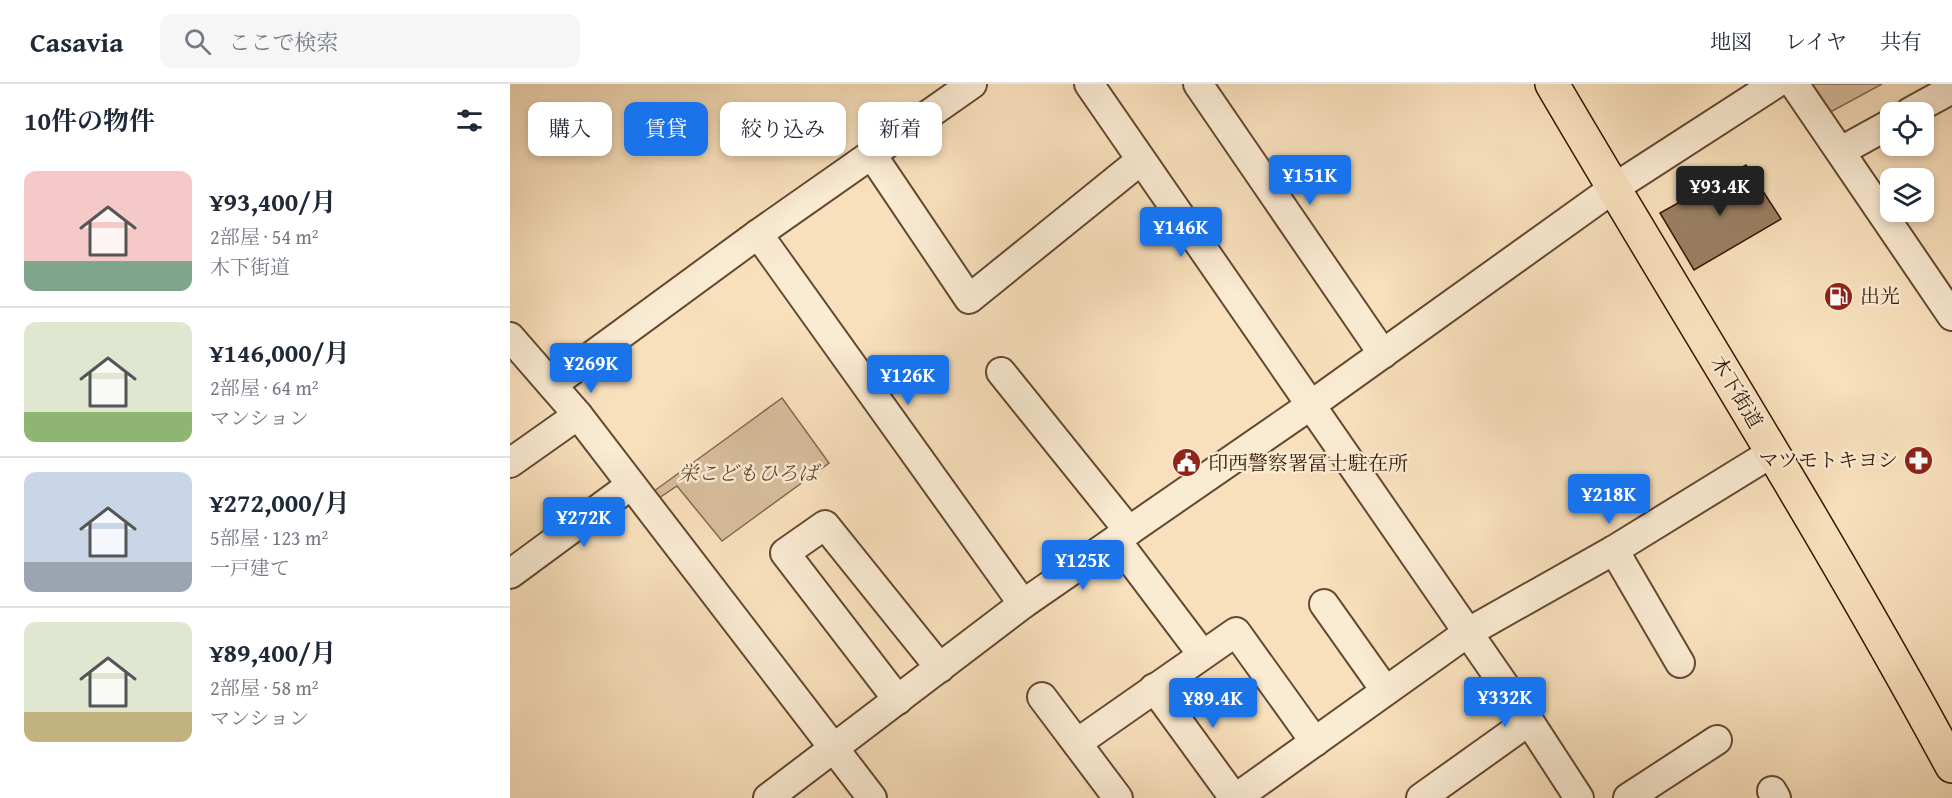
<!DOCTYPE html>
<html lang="ja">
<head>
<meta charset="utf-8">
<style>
  :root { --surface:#fff; --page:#f6f6f7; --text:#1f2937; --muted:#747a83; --line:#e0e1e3; --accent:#1a73e8 }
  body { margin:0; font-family:"Gentium Book Plus","Noto Serif JP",serif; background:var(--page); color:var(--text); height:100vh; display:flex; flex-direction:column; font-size:22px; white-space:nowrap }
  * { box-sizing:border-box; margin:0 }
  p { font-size:20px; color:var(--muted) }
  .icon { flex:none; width:33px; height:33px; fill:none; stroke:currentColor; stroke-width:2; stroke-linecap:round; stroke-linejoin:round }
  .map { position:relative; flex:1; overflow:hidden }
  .sheet { display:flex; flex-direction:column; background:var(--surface); width:510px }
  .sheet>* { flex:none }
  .hud { position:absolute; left:18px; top:18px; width:570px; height:54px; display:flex; gap:12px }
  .buttons { position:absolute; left:1370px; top:18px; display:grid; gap:12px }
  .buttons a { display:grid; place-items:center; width:54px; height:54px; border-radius:12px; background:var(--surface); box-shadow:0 3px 9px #0003; font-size:30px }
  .price { position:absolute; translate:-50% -51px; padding:0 14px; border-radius:6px; background:var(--accent); color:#fff; font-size:20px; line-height:39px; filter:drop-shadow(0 2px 3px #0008) }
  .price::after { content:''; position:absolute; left:50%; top:36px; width:18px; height:14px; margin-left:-9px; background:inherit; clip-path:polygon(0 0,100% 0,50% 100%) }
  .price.selected { background:#222; color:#fff }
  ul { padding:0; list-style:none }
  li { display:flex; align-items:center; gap:18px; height:150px; padding:0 24px }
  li+li { border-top:2px solid var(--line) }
  li span { display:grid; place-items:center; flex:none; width:168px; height:120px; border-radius:12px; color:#555 }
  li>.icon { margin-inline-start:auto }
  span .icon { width:72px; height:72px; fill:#fffc; stroke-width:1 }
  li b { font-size:26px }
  h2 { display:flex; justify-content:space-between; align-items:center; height:72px; padding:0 24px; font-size:26px }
  .chip { padding:0 21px; border-radius:12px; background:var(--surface); box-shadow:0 3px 9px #0003; font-size:21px; line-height:54px }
  .chip.selected { background:var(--accent); color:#fff }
  header { display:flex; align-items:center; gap:36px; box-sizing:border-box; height:84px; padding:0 30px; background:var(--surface); border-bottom:2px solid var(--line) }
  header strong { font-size:28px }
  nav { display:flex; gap:33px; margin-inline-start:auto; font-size:21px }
  .search { width:420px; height:54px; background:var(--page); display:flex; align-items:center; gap:15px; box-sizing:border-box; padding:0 21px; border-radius:12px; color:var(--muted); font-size:22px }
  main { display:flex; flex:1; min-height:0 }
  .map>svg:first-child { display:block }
</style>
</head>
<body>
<header>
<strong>Casavia</strong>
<div class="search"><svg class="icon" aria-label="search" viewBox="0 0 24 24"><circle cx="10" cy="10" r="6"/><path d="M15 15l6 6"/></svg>ここで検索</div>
<nav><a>地図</a><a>レイヤ</a><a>共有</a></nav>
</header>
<main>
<section class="sheet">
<h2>10件の物件<svg class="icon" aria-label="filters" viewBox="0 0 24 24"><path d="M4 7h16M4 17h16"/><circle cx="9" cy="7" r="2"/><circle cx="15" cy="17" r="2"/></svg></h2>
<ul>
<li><span style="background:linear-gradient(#f6c9c9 75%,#7fa58c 0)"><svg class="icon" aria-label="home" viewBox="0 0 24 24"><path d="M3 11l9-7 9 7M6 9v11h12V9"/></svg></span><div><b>¥93,400/月</b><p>2部屋 · 54 m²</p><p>木下街道</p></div></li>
<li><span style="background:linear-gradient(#dfe7d0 75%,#8fb573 0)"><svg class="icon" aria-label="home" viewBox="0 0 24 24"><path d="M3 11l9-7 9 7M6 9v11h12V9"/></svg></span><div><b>¥146,000/月</b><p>2部屋 · 64 m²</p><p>マンション</p></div></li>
<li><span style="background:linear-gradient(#c9d6e8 75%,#9aa5b1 0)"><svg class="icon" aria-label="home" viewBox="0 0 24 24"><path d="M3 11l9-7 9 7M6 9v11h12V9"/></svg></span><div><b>¥272,000/月</b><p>5部屋 · 123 m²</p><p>一戸建て</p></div></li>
<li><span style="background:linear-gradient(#dfe7d0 75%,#c2b280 0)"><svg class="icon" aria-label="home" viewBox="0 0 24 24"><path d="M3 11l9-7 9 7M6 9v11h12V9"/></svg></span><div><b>¥89,400/月</b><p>2部屋 · 58 m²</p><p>マンション</p></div></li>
</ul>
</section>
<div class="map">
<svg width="1442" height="714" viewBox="0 0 1442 714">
  <rect width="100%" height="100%" fill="#f8e0bc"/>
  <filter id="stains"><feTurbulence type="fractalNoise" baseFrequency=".00333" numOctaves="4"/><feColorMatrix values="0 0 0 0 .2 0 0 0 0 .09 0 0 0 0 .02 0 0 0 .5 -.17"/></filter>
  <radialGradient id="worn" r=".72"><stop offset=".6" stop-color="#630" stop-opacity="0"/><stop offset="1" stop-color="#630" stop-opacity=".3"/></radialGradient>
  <g fill="#d7bd9d" stroke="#866950" stroke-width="1.5">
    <path d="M1290,0H1372L1313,32Z"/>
    <path d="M272,314L319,379L212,457L167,402L146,416L140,410Z"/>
  </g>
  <path fill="#9a7f63" stroke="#341503" stroke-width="1.5" d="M1236,81L1271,135L1184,186L1150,129Z"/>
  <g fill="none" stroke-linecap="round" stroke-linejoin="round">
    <defs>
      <g id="minor">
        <path d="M579,0L1019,637L1069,714"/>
        <path d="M688,0L873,270"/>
        <path d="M1284,0L1442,232"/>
        <path d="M1400,28L1442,5"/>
        <path d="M1331,67L1380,40"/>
        <path d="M362,71L459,215L631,76"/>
        <path d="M248,150L513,520"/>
        <path d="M0,253L68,331L362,714"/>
        <path d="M491,288L619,447"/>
        <path d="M42,301L248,150L462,0"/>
        <path d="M0,379L68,331"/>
        <path d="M606,456L692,570"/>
        <path d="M1104,466L1170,579"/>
        <path d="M0,490L121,401"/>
        <path d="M814,520L875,606"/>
        <path d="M644,604L724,714"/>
        <path d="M532,613L608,714"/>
        <path d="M388,616L275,469L315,441L430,584"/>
        <path d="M567,659L726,548L805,658"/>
        <path d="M1262,707L1266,714"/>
        <path d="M258,714L513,520L801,321L1104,104L1265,0"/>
        <path d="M726,714L957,549L1104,466L1263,368"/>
        <path d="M911,714L1019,637"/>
        <path d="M1118,714L1207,656"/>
      </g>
      <path id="major" d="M1042,0C1175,227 1317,450 1442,682"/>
    </defs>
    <use href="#minor" stroke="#654831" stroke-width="32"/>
    <use href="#major" stroke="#341503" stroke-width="36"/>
    <use href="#minor" stroke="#faebd3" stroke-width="28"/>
    <use href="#major" stroke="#f8e0bc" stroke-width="33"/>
  </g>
  <defs>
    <symbol id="fuel-disc" viewBox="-11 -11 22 22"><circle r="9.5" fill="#8f2418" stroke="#faebd3"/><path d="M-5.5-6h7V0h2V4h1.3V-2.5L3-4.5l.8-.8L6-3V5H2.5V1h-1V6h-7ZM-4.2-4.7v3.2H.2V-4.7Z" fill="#fff"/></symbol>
    <symbol id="pharmacy-disc" viewBox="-11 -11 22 22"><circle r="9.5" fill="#8f2418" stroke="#faebd3"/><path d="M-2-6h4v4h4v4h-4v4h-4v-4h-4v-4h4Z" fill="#fff"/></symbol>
    <symbol id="civic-disc" viewBox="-11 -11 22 22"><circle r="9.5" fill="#8f2418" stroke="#faebd3"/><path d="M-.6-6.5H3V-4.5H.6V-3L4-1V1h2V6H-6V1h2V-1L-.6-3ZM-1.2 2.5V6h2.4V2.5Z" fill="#fff"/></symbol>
  </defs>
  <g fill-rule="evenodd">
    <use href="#fuel-disc" x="1312" y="196" width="33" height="33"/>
    <use href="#pharmacy-disc" x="1392" y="360" width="33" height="33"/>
    <use href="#civic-disc" x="660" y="362" width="33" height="33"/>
  </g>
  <g text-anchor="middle" stroke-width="5" stroke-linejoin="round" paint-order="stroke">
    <g font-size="20" fill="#341503" stroke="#faebd3" text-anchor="start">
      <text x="1350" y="219">出光</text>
      <text x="1388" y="383" text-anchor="end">マツモトキヨシ</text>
      <text x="698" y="386">印西警察署冨士駐在所</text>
    </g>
    <g font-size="20" fill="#341503" stroke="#faebd3">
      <text transform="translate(1227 308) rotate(59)" y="7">木下街道</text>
    </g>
    <g font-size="20" font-style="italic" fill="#654731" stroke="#faebd3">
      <text x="238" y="396">栄こどもひろば</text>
    </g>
  </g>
  <rect width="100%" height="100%" filter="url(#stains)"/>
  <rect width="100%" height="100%" fill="url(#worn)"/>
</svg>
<div class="buttons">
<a><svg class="icon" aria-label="locate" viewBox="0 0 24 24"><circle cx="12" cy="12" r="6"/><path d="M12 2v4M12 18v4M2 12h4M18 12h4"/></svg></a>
<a><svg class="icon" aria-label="layers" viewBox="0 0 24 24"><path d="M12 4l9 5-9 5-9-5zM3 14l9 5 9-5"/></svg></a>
</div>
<b class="price" style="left:800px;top:122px">¥151K</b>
<b class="price selected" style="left:1210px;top:133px">¥93.4K</b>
<b class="price" style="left:671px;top:174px">¥146K</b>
<b class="price" style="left:81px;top:310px">¥269K</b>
<b class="price" style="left:398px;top:322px">¥126K</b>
<b class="price" style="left:1099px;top:441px">¥218K</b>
<b class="price" style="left:74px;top:464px">¥272K</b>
<b class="price" style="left:573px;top:507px">¥125K</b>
<b class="price" style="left:995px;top:644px">¥332K</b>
<b class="price" style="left:703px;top:645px">¥89.4K</b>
<div class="hud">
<a class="chip">購入</a>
<a class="chip selected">賃貸</a>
<a class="chip">絞り込み</a>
<a class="chip">新着</a>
</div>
</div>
</main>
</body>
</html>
